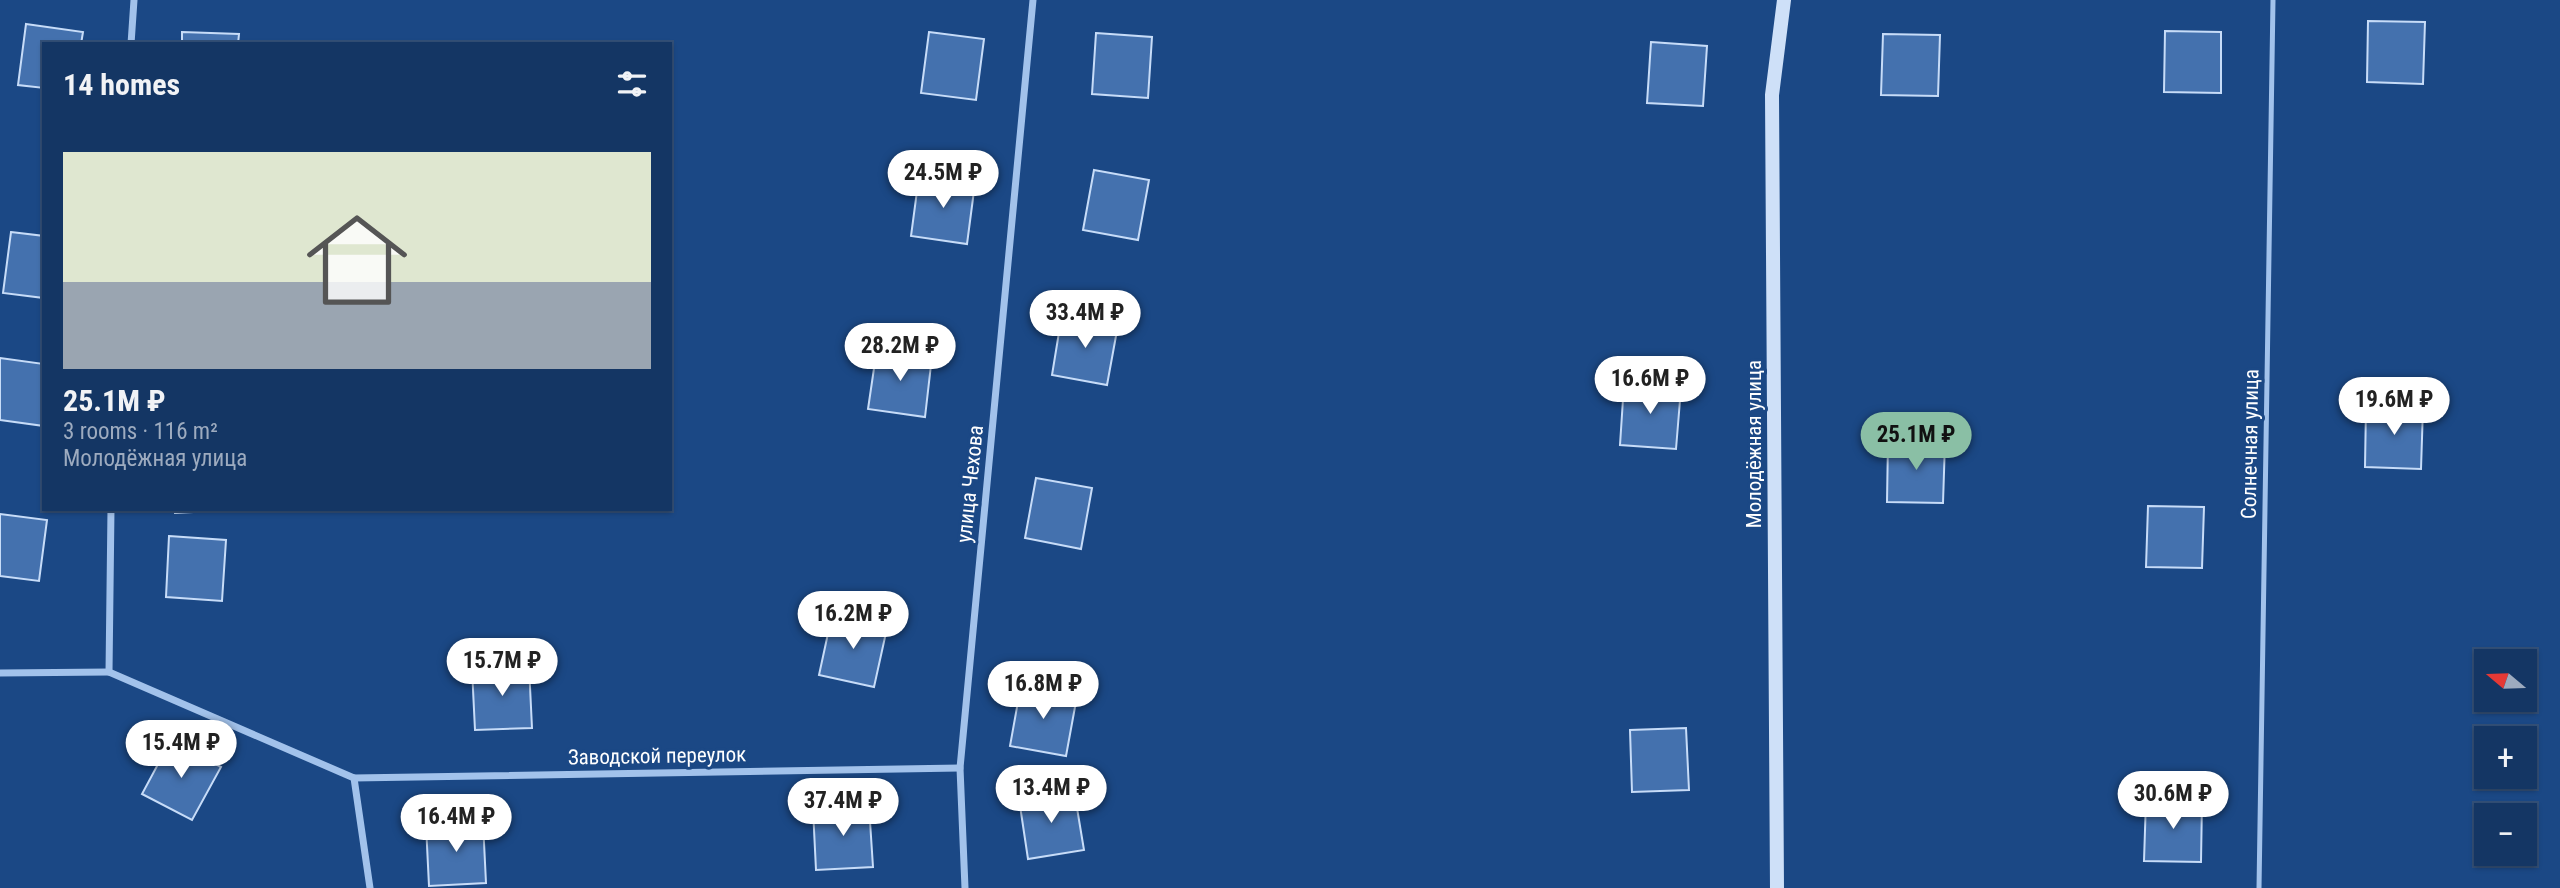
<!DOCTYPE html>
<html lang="en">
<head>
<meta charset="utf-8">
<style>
  :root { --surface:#143664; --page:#21416d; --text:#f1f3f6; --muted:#9dabbf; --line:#335078; --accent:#8abfa5 }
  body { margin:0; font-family:"Roboto Condensed",sans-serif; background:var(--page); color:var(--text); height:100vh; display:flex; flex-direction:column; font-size:26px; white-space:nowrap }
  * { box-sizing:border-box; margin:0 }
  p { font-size:23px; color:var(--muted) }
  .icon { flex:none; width:38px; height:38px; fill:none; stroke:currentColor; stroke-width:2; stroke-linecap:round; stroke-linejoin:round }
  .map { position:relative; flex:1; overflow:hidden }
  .drawer { position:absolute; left:42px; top:42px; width:630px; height:469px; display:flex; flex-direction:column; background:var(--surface); border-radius:0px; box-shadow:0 2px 5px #0004,0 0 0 2px var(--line) }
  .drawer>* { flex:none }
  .needle { width:46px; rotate:289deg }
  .fabs { position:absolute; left:2474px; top:649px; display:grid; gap:14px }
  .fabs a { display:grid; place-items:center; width:63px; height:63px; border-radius:0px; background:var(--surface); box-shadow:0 2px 5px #0004,0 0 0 2px var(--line); font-size:35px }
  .price { position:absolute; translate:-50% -60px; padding:0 16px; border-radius:24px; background:#fff; color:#222; font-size:23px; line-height:46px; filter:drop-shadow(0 2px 4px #0008) }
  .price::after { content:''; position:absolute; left:50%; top:42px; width:21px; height:16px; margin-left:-10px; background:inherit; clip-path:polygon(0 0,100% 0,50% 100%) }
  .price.selected { background:var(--accent); color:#111 }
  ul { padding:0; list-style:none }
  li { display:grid; align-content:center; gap:14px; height:371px; padding:0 21px }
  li+li { border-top:2px solid var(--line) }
  li span { display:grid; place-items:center; height:217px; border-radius:0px; color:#555 }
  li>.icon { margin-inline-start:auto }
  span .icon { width:126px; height:126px; fill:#fffc; stroke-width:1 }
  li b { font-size:30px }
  h2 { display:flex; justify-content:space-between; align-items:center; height:84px; padding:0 21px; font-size:30px }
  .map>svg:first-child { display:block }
</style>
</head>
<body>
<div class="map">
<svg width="2560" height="888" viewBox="0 0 2560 888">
  <rect width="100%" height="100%" fill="#1b4885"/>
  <g fill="#4471ae" stroke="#c7dcf8" stroke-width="2">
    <path d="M2368,21L2425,22L2423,84L2367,82Z"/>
    <path d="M26,24L83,32L81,44H44V88L18,85Z"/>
    <path d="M2165,31L2221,32V93L2164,92Z"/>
    <path d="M182,32L239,34L238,44H182Z"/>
    <path d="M929,32L984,39L976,100L921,93Z"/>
    <path d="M1096,33L1152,37L1148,98L1092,94Z"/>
    <path d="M1883,34L1940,35L1938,96L1881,95Z"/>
    <path d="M1651,42L1707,46L1703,106L1647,103Z"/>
    <path d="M1094,170L1149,180L1138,240L1083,230Z"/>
    <path d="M919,176L975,183L967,244L911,236Z"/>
    <path d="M11,232L44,236V298L3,293Z"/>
    <path d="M1062,314L1118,325L1107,385L1052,375Z"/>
    <path d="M877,348L932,356L925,417L868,409Z"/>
    <path d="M0,358L44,364V426L0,420Z"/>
    <path d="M1624,384L1681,388L1676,449L1620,445Z"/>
    <path d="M2366,406L2423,408L2421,469L2365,467Z"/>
    <path d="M1888,441L1945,442L1943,503L1887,502Z"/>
    <path d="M1036,478L1092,488L1081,549L1025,538Z"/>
    <path d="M2148,506L2204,507L2202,568L2146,567Z"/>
    <path d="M174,509H231V510L175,513Z"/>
    <path d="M0,514L47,520L39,581L0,576Z"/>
    <path d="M169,536L226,540L222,601L166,597Z"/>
    <path d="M832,615L887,628L874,687L819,675Z"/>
    <path d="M529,666L532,728L475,730L472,669Z"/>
    <path d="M1021,685L1077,696L1066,756L1010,746Z"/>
    <path d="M1686,728L1689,790L1632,792L1630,730Z"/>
    <path d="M171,740L221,767L192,820L142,794Z"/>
    <path d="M1074,790L1084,850L1028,859L1019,799Z"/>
    <path d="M2146,800L2202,801L2201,862L2144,861Z"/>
    <path d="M869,806L873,867L816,870L813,809Z"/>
    <path d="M483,822L486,883L429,886L426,825Z"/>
  </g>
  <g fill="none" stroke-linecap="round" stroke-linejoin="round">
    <path stroke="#a2c2eb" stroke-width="5" d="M2259,888L2273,0"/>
    <g stroke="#a2c2eb" stroke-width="7">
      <path d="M131,44L134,0"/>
      <path d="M111,509L109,672L354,778L370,888"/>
      <path d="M0,673L109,672"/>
      <path d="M354,778L960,768"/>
      <path d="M965,888L960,768L1033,0"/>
    </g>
    <path stroke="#cee0f8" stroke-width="14" d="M1777,888L1772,95L1784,0"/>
  </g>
  <g text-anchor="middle" stroke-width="6" stroke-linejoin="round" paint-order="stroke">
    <g font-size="21" fill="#fff" stroke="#1b4885">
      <text transform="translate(1754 444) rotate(-90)" y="7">Молодёжная улица</text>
      <text transform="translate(2250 444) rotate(-89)" y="7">Солнечная улица</text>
      <text transform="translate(970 484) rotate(-84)" y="7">улица Чехова</text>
      <text transform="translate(657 756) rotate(-1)" y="7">Заводской переулок</text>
    </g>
  </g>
</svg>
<div class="fabs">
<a><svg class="needle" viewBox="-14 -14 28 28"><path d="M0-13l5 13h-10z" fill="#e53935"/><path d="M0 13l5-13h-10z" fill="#9dabbf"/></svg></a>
<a>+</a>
<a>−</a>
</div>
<b class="price" style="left:943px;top:210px">24.5M ₽</b>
<b class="price" style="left:1085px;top:350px">33.4M ₽</b>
<b class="price" style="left:900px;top:383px">28.2M ₽</b>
<b class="price" style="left:1650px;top:416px">16.6M ₽</b>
<b class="price" style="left:2394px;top:437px">19.6M ₽</b>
<b class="price selected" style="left:1916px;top:472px">25.1M ₽</b>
<b class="price" style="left:853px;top:651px">16.2M ₽</b>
<b class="price" style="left:502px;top:698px">15.7M ₽</b>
<b class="price" style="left:1043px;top:721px">16.8M ₽</b>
<b class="price" style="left:181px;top:780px">15.4M ₽</b>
<b class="price" style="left:1051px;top:825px">13.4M ₽</b>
<b class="price" style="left:2173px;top:831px">30.6M ₽</b>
<b class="price" style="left:843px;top:838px">37.4M ₽</b>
<b class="price" style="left:456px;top:854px">16.4M ₽</b>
<section class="drawer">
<h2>14 homes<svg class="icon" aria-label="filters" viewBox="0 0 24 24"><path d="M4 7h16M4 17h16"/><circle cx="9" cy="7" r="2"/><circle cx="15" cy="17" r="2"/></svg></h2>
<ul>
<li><span style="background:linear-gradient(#dfe7d0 60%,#9aa5b1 0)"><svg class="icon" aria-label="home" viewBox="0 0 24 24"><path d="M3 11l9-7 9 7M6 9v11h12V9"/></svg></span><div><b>25.1M ₽</b><p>3 rooms · 116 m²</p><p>Молодёжная улица</p></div></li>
</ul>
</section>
</div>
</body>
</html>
